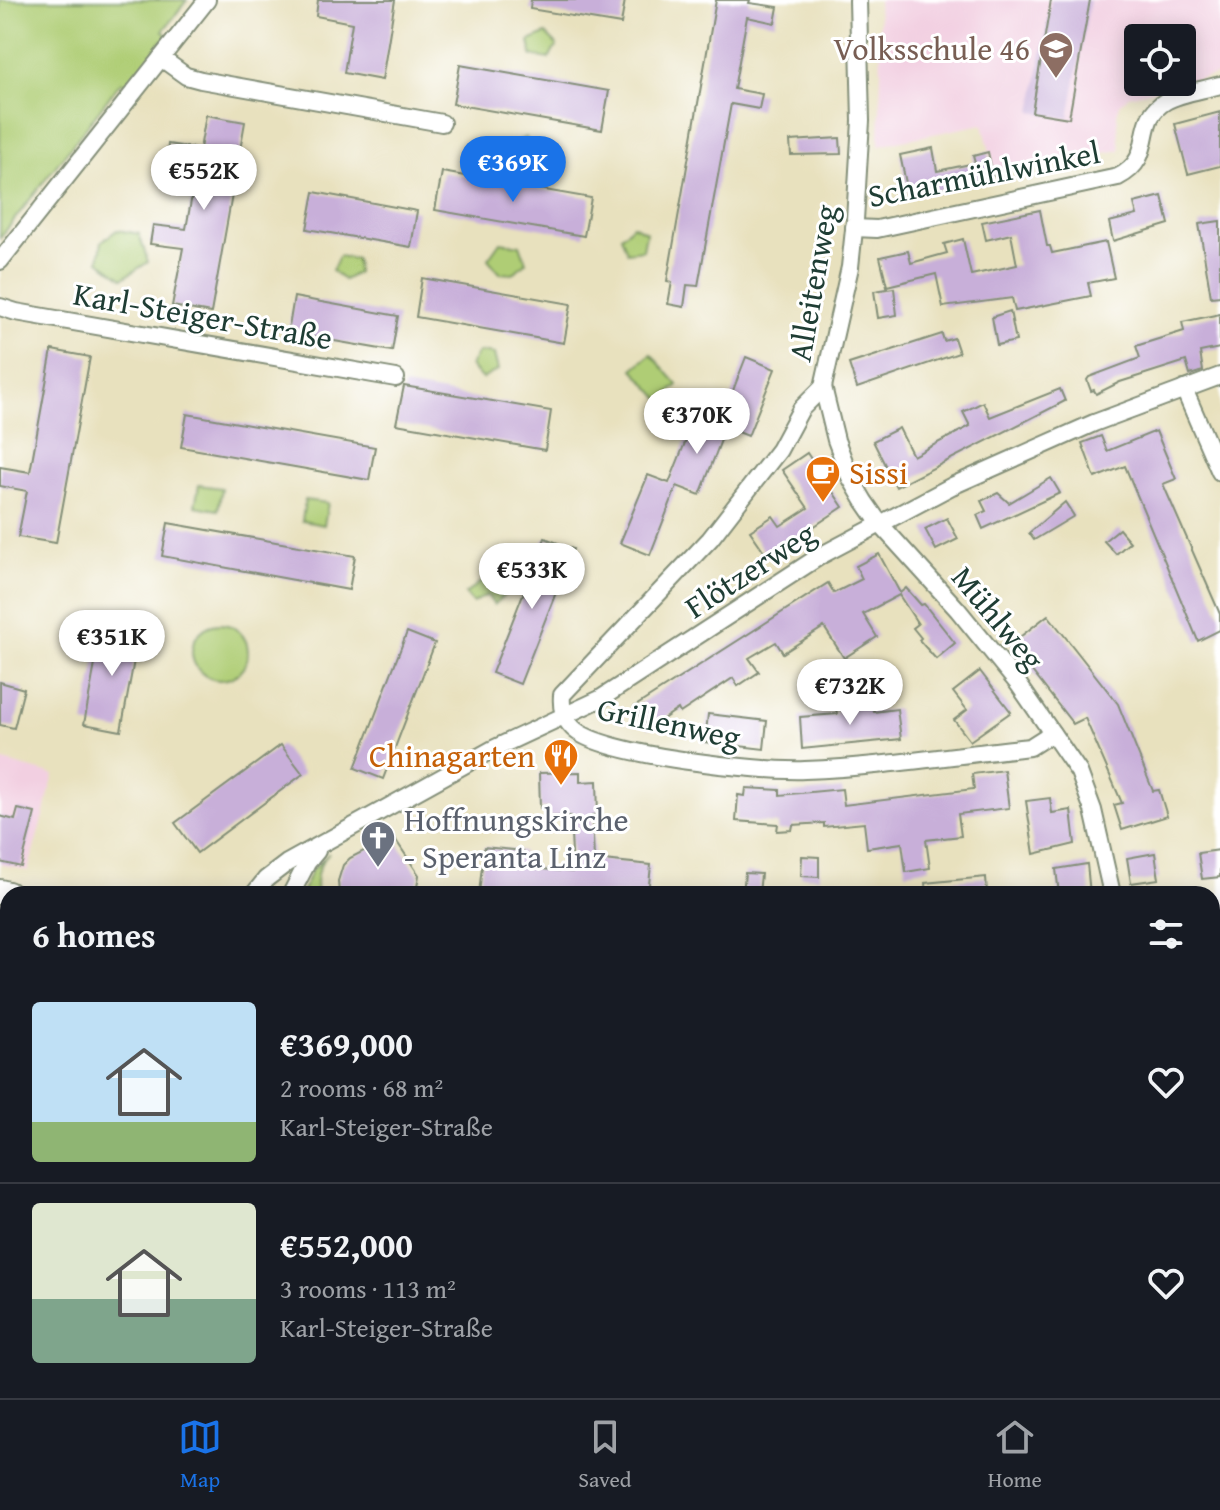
<!DOCTYPE html>
<html lang="en">
<head>
<meta charset="utf-8">
<style>
  :root { --surface:#171b24; --page:#242831; --text:#f1f3f6; --muted:#9ea1a6; --line:#363941; --accent:#1a73e8 }
  body { margin:0; font-family:"Gentium Book Plus",serif; background:var(--page); color:var(--text); height:100vh; display:flex; flex-direction:column; font-size:30px; white-space:nowrap }
  * { box-sizing:border-box; margin:0 }
  p { font-size:26px; color:var(--muted) }
  .icon { flex:none; width:44px; height:44px; fill:none; stroke:currentColor; stroke-width:2; stroke-linecap:round; stroke-linejoin:round }
  .map { position:relative; flex:1; overflow:hidden }
  .details { position:absolute; left:0px; top:886px; width:1220px; height:512px; display:flex; flex-direction:column; background:var(--surface); border-radius:24px 24px 0 0; box-shadow:0 4px 20px #0003 }
  .details>* { flex:none }
  .buttons { position:absolute; left:1124px; top:24px; display:grid; gap:16px }
  .buttons a { display:grid; place-items:center; width:72px; height:72px; border-radius:8px; background:var(--surface); box-shadow:0 4px 20px #0003; font-size:40px }
  .price { position:absolute; translate:-50% -68px; padding:0 18px; border-radius:28px; background:#fff; color:#222; font-size:26px; line-height:52px; filter:drop-shadow(0 2px 4px #0008) }
  .price::after { content:''; position:absolute; left:50%; top:48px; width:24px; height:18px; margin-left:-12px; background:inherit; clip-path:polygon(0 0,100% 0,50% 100%) }
  .price.on { background:var(--accent); color:#fff }
  ul { padding:0; list-style:none }
  li { display:flex; align-items:center; gap:24px; height:200px; padding:0 32px }
  li+li { border-top:2px solid var(--line) }
  li span { display:grid; place-items:center; flex:none; width:224px; height:160px; border-radius:8px; color:#555 }
  li>.icon { margin-inline-start:auto }
  span .icon { width:96px; height:96px; fill:#fffc; stroke-width:1 }
  li b { font-size:34px }
  h2 { display:flex; justify-content:space-between; align-items:center; height:96px; padding:0 32px; font-size:34px }
  .dock { display:flex; justify-content:space-around; align-items:center; height:112px; border-top:2px solid var(--line); background:var(--surface); font-size:22px; color:var(--muted) }
  .dock a { display:grid; justify-items:center; gap:4px }
  .dock .on { color:var(--accent) }
  .map>svg:first-child { display:block }
</style>
</head>
<body>
<div class="map">
<svg width="1220" height="1398" viewBox="0 0 1220 1398">
  <rect width="100%" height="100%" fill="#fff"/>
  <filter id="ink" filterUnits="userSpaceOnUse"><feTurbulence type="fractalNoise" baseFrequency=".0125" numOctaves="2"/><feDisplacementMap in="SourceGraphic" scale="16" xChannelSelector="R" yChannelSelector="G"/><feConvolveMatrix kernelMatrix="1 2 1 2 8 2 1 2 1" color-interpolation-filters="sRGB"/></filter>
  <filter id="wash" filterUnits="userSpaceOnUse"><feTurbulence type="fractalNoise" baseFrequency=".006" numOctaves="4" result="noise"/><feDisplacementMap in="SourceGraphic" scale="32" xChannelSelector="R" yChannelSelector="G"/><feGaussianBlur stdDeviation="1.8" result="paint"/><feColorMatrix in="noise" values="0 0 0 0 0 0 0 0 0 0 0 0 0 0 0 0 0 1.4 0 .05"/><feComposite in="paint" operator="in"/></filter>
  <g filter="url(#wash)">
    <rect width="100%" height="100%" fill="#e8e1be"/>
    <g fill="#f2cfe1" fill-rule="evenodd">
      <path d="M878,0H1220V74L1129,96L1120,104L1117,114L1120,150L995,173L983,124L879,145L881,72ZM1138,38H1182V82H1138Z"/>
      <path d="M0,760L54,775L28,871L0,864Z"/>
    </g>
    <g fill="#afcd74" stroke="#678554" stroke-width="2">
      <path d="M0,0H187L163,31L167,35L127,86L121,82L0,238Z"/>
      <path d="M546,34L557,45L549,59L532,56L529,41Z"/>
      <path d="M525,137L537,150L531,165L511,162L510,146Z"/>
      <path d="M633,225L646,232L643,250L627,252L621,236Z"/>
      <path d="M117,230L139,234L148,262L123,278L99,261L102,241Z"/>
      <path d="M500,242L520,245L526,262L513,274L500,273L488,259Z"/>
      <path d="M339,256L356,259L357,273L344,280L332,271Z"/>
      <path d="M478,352L494,354L498,370L482,379L470,366Z"/>
      <path d="M651,354L678,385L661,400L633,369Z"/>
      <path d="M199,485L222,488L218,510L195,506Z"/>
      <path d="M305,500L328,503L324,525L302,521Z"/>
      <path d="M493,573L500,581L505,579L513,587L494,605L487,595L473,603L465,594Z"/>
      <circle cx="220" cy="652" r="28"/>
      <path d="M329,853C318,865 314,877 317,894H302L311,871Z"/>
      <path d="M1220,1180V1252L1212,1208V1182Z"/>
    </g>
    <g fill="#8bb066" stroke="#55764d" stroke-width="2">
      <path d="M0,910L8,913V982L0,983Z"/>
      <path d="M0,1033L8,1035V1390H384L392,1398H0Z"/>
      <path d="M1212,1209L1220,1252V1339H1212Z"/>
    </g>
    <g id="blocks">
      <g fill="#c8afd9">
        <path d="M318,0H395L382,80L344,73L352,23L316,16Z"/>
        <path d="M531,0H625L621,24L530,9Z"/>
        <path d="M716,0H750L749,3L778,7L775,23L747,17L734,89L762,94L759,109L731,104L698,286L687,285L684,307L668,304L672,282L667,281Z"/>
        <path d="M1051,0H1090L1069,118L1032,112Z"/>
        <path d="M460,65L609,91L602,130L453,104Z"/>
        <path d="M1220,112V166L1188,174L1175,124Z"/>
        <path d="M206,115L245,122L211,313L172,306L183,248L150,244L153,225L186,229L197,167L166,163L168,144L200,149Z"/>
        <path d="M840,138L841,154L791,155L790,141Z"/>
        <path d="M933,148L937,171L975,163L973,156L988,152L993,176L909,197L900,155Z"/>
        <path d="M442,172L591,198L584,236L435,210Z"/>
        <path d="M314,192L417,211L411,247L307,229Z"/>
        <path d="M1162,196L1169,224L1113,241L1109,222L1137,215L1134,203Z"/>
        <path d="M1040,210L1047,246H1050L1052,253L1106,242L1114,278L1088,283L1091,296L1015,311L1012,298L943,307L936,274L887,286L880,257L908,251L911,263L947,253L944,244L963,239L971,275L1017,265L1011,234L986,240L982,222Z"/>
        <path d="M1220,221V296L1211,297L1199,224Z"/>
        <path d="M422,278L571,304L564,343L416,317Z"/>
        <path d="M894,288L897,315L878,318L874,291Z"/>
        <path d="M294,297L398,316L392,351L288,333Z"/>
        <path d="M1010,311L1016,341L997,345L992,317Z"/>
        <path d="M1220,314V348L1200,352L1203,371L1190,375L1186,361L1120,382L1096,394L1094,390L1091,391L1087,380L1089,377L1140,358L1136,346L1184,331L1182,322Z"/>
        <path d="M942,334L944,341L954,338L959,353L857,388L849,364Z"/>
        <path d="M52,350L90,357L56,543L18,537L27,491L0,486V467L30,472Z"/>
        <path d="M746,357L775,369L748,436L726,427L700,495L677,486L650,555L620,543L648,475L669,483L696,415L720,424Z"/>
        <path d="M404,386L551,411L545,450L396,424Z"/>
        <path d="M1060,389L1065,401L896,487L873,441L899,428L913,456L970,426L963,412L983,402L990,417Z"/>
        <path d="M187,414L375,447L369,480L181,447Z"/>
        <path d="M1156,431L1176,479L1163,484L1220,614V630L1198,641L1125,466L1095,478L1082,443L1101,436L1107,451Z"/>
        <path d="M807,453L843,507L768,557L750,531L773,516L780,526L808,508L782,470Z"/>
        <path d="M1051,478L1060,493L983,529L977,515L986,511L981,501L998,493L1009,503Z"/>
        <path d="M1065,502L1074,516L1034,540L1029,533Z"/>
        <path d="M947,518L958,539L936,550L925,529Z"/>
        <path d="M168,523L355,556L349,590L162,556Z"/>
        <path d="M1119,529L1130,542L1116,554L1104,541Z"/>
        <path d="M545,538L573,549L520,684L492,673Z"/>
        <path d="M879,554L900,593L906,588L921,605L924,604L955,643L936,659L919,640L921,638L913,628L918,624L899,595L863,614L877,637L844,658L824,627L783,653L776,642L749,658L759,672L738,686L733,678L680,713L678,709L648,729L634,707L828,583L834,593L862,579L856,566Z"/>
        <path d="M1048,615L1118,704L1153,791L1159,790L1167,816L1122,830L1114,805L1122,803L1085,718L1073,724L1011,644Z"/>
        <path d="M102,626L139,633L121,731L84,724Z"/>
        <path d="M407,632L435,643L383,779L355,768Z"/>
        <path d="M980,671L1011,712L970,741L954,720L967,710L953,692Z"/>
        <path d="M0,682L24,689L14,728L0,725Z"/>
        <path d="M873,704L874,712L897,709L901,739L802,749L800,717L837,714L836,709Z"/>
        <path d="M708,714L767,721L764,749L705,742Z"/>
        <path d="M281,745L303,774L197,853L175,823Z"/>
        <path d="M1004,770L1009,808L958,814L961,836L926,840L930,868L906,872L902,843L867,848L864,823L824,827V823L793,825L792,830L777,831L778,824L736,821L738,795L745,796L746,788L780,790V795L842,789L844,805L974,789L972,774Z"/>
        <path d="M580,772V782L597,781L598,815H592L594,859L651,865L648,894H479L484,847L523,851L521,867L573,872L570,816L548,817V808H540L539,773Z"/>
        <path d="M1050,798L1052,813L1071,810L1075,844L1034,854L1026,801Z"/>
        <path d="M18,809L35,813L21,867L0,862V816L15,820Z"/>
        <path d="M393,836L419,875L416,894H339L338,881L343,865L350,858Z"/>
        <path d="M1220,850V877L1202,879L1198,853Z"/>
        <path d="M1155,853L1159,879L1131,883L1127,858Z"/>
        <path d="M802,856L819,857V877L801,876Z"/>
        <path d="M1087,864L1090,894H1059L1056,869Z"/>
        <path d="M745,873L761,874L759,894H743Z"/>
        <path d="M986,877L987,894H926L925,883Z"/>
      </g>
    </g>
  </g>
  <g filter="url(#ink)">
    <use href="#blocks" fill-opacity="0" stroke="#848f79" stroke-width="2"/>
    <g fill="none" stroke-linecap="round" stroke-linejoin="round">
      <defs>
        <g id="minor">
          <path d="M858,0L861,121L855,220L850,267L823,387L801,409L779,450L710,539L562,695C561,708 563,718 573,728C600,756 763,772 805,770C880,767 955,755 1030,747L1052,733"/>
          <path d="M161,58L186,76L201,80L442,123"/>
          <path d="M854,228L877,229L1118,177C1158,157 1132,121 1166,101C1180,93 1203,90 1220,85"/>
          <path d="M0,261L207,0"/>
          <path d="M0,307L16,312L396,378"/>
          <path d="M823,387L836,440L850,477L864,501L880,524L958,610L1019,685L1079,772L1093,810L1112,894"/>
          <path d="M1184,389L1220,472"/>
          <path d="M254,894L266,879L287,863L493,749L600,699L820,556L952,486L1094,423L1220,376"/>
          <path d="M291,894L307,863L317,851"/>
          <path d="M0,994L8,992"/>
          <path d="M1212,1024L1220,1023"/>
          <path d="M399,1390L408,1398"/>
        </g>
        <g id="secondary">
          <path d="M0,892L8,894"/>
          <path d="M1212,987L1220,986"/>
        </g>
      </defs>
      <use href="#minor" stroke="#848f79" stroke-width="20"/>
      <use href="#secondary" stroke="#848f79" stroke-width="28"/>
      <use href="#minor" stroke="#fff" stroke-width="16"/>
      <use href="#secondary" stroke="#fff" stroke-width="24"/>
    </g>
  </g>
  <defs>
    <symbol id="school-pin" viewBox="-11 -11 22 30"><path d="M0 17L-7.5 6A9.5 9.5 0 1 1 7.5 6Z" fill="#8d6e63" stroke="#fff"/><path d="M0-5L7-2L0 1L-7-2ZM-4 1L0 2.5L4 1V4Q0 6-4 4Z" fill="#fff"/></symbol>
    <symbol id="cafe-pin" viewBox="-11 -11 22 30"><path d="M0 17L-7.5 6A9.5 9.5 0 1 1 7.5 6Z" fill="#e8710a" stroke="#fff"/><path d="M-5.5-4.5H6V0H3Q3 3.5 0 3.5H-2.5Q-5.5 3.5-5.5 0ZM3-3.2v2h1.7v-2ZM-6 4.5H4V6H-6Z" fill="#fff"/></symbol>
    <symbol id="restaurant-pin" viewBox="-11 -11 22 30"><path d="M0 17L-7.5 6A9.5 9.5 0 1 1 7.5 6Z" fill="#e8710a" stroke="#fff"/><path d="M-5-6h1v4h1v-4h1v4h1v-4h1v5L-1.5 .5V6h-2V.5L-5-1ZM5-6V6H3V1.5H1.5Q1.5-4 5-6Z" fill="#fff"/></symbol>
    <symbol id="church-pin" viewBox="-11 -11 22 30"><path d="M0 17L-7.5 6A9.5 9.5 0 1 1 7.5 6Z" fill="#6b7280" stroke="#fff"/><path d="M-1.2-6h2.4v3.5h3.3v2.4h-3.3V6h-2.4V-.1h-3.3v-2.4h3.3Z" fill="#fff"/></symbol>
  </defs>
  <g fill-rule="evenodd">
    <use href="#school-pin" x="1036" y="29" width="40" height="54"/>
    <use href="#cafe-pin" x="803" y="453" width="40" height="54"/>
    <use href="#restaurant-pin" x="541" y="736" width="40" height="54"/>
    <use href="#church-pin" x="358" y="818" width="40" height="54"/>
  </g>
  <g text-anchor="middle" stroke-width="6" stroke-linejoin="round" paint-order="stroke">
    <g font-size="32" fill="#785e54" stroke="#fff" text-anchor="end">
      <text x="1030" y="60">Volksschule 46</text>
    </g>
    <g font-size="32" fill="#1f3d34" stroke="#fff">
      <text transform="translate(984 174) rotate(-11)" y="11">Scharmühlwinkel</text>
      <text transform="translate(813 283) rotate(-80)" y="11">Alleitenweg</text>
      <text transform="translate(203 316) rotate(10)" y="11">Karl-Steiger-Straße</text>
      <text transform="translate(750 570) rotate(-33)" y="11">Flötzerweg</text>
      <text transform="translate(998 618) rotate(50)" y="11">Mühlweg</text>
      <text transform="translate(669 723) rotate(12)" y="11">Grillenweg</text>
    </g>
    <g font-size="32" fill="#c56008" stroke="#fff" text-anchor="start">
      <text x="849" y="484">Sissi</text>
      <text x="535" y="767" text-anchor="end">Chinagarten</text>
    </g>
    <g font-size="32" fill="#5b616d" stroke="#fff" text-anchor="start">
      <text x="404" y="831">Hoffnungskirche<tspan x="404" dy="37">- Speranta Linz</tspan></text>
    </g>
  </g>
</svg>
<div class="buttons">
<a><svg class="icon" aria-label="locate" viewBox="0 0 24 24"><circle cx="12" cy="12" r="6"/><path d="M12 2v4M12 18v4M2 12h4M18 12h4"/></svg></a>
</div>
<b class="price on" style="left:513px;top:204px">€369K</b>
<b class="price" style="left:204px;top:212px">€552K</b>
<b class="price" style="left:697px;top:456px">€370K</b>
<b class="price" style="left:532px;top:611px">€533K</b>
<b class="price" style="left:112px;top:678px">€351K</b>
<b class="price" style="left:850px;top:727px">€732K</b>
<section class="details">
<h2>6 homes<svg class="icon" aria-label="filters" viewBox="0 0 24 24"><path d="M4 7h16M4 17h16"/><circle cx="9" cy="7" r="2"/><circle cx="15" cy="17" r="2"/></svg></h2>
<ul>
<li><span style="background:linear-gradient(#bfe0f5 75%,#8fb573 0)"><svg class="icon" aria-label="home" viewBox="0 0 24 24"><path d="M3 11l9-7 9 7M6 9v11h12V9"/></svg></span><div><b>€369,000</b><p>2 rooms · 68 m²</p><p>Karl-Steiger-Straße</p></div><svg class="icon" aria-label="heart" viewBox="0 0 24 24"><path d="M12 20l-8-8c-3-5 5-10 8-4 3-6 11-1 8 4z"/></svg></li>
<li><span style="background:linear-gradient(#dfe7d0 60%,#7fa58c 0)"><svg class="icon" aria-label="home" viewBox="0 0 24 24"><path d="M3 11l9-7 9 7M6 9v11h12V9"/></svg></span><div><b>€552,000</b><p>3 rooms · 113 m²</p><p>Karl-Steiger-Straße</p></div><svg class="icon" aria-label="heart" viewBox="0 0 24 24"><path d="M12 20l-8-8c-3-5 5-10 8-4 3-6 11-1 8 4z"/></svg></li>
</ul>
</section>
</div>
<nav class="dock">
<a class="on"><svg class="icon" aria-label="map" viewBox="0 0 24 24"><path d="M3 6l6-2 6 2 6-2v14l-6 2-6-2-6 2zM9 4v14M15 6v14"/></svg>Map</a>
<a><svg class="icon" aria-label="saved" viewBox="0 0 24 24"><path d="M7 4h10v16l-5-4-5 4z"/></svg>Saved</a>
<a><svg class="icon" aria-label="home" viewBox="0 0 24 24"><path d="M3 11l9-7 9 7M6 9v11h12V9"/></svg>Home</a>
</nav>
</body>
</html>
